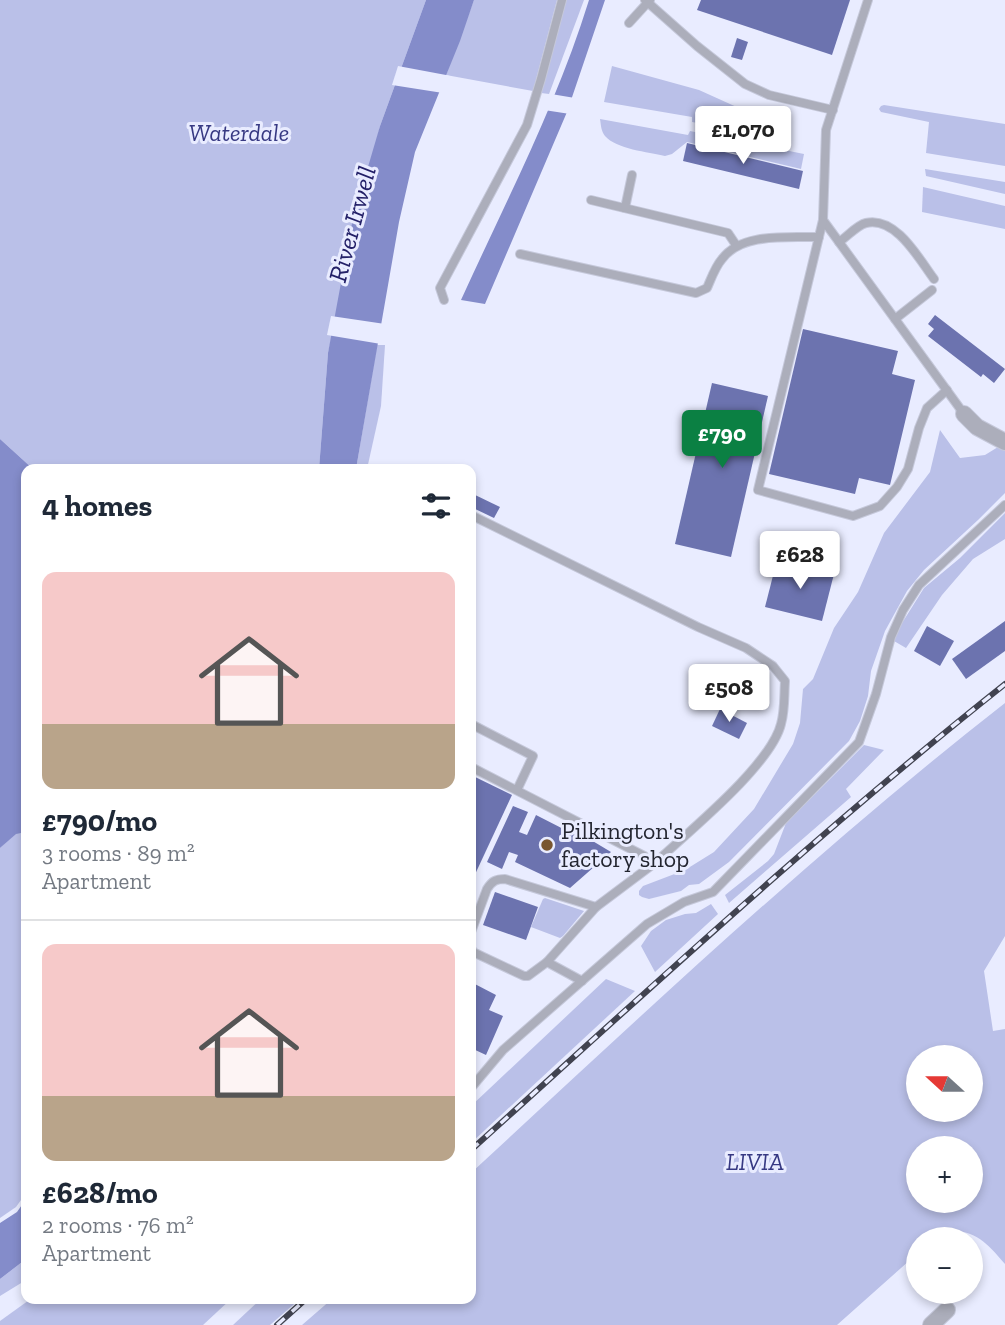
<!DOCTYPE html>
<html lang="en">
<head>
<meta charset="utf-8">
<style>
  :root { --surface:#fff; --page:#f6f6f7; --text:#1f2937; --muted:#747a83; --line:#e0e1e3; --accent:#0b8043 }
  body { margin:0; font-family:"Zilla Slab",serif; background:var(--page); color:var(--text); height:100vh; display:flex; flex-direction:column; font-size:26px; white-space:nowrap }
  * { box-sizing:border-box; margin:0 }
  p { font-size:23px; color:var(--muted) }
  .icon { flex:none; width:38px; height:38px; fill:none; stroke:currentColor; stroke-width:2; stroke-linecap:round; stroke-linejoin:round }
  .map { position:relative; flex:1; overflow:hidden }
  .side { position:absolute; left:21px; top:464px; width:455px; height:840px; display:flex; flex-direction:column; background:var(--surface); border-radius:14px; box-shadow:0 4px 10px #0003 }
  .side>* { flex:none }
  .needle { width:46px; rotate:291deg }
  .controls { position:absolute; left:906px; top:1045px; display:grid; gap:14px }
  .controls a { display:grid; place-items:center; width:77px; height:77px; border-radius:50%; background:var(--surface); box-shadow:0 4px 10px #0003; font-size:35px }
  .price { position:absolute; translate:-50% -60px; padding:0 16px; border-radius:7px; background:#fff; color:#222; font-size:23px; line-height:46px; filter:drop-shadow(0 2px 4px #0008) }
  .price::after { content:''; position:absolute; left:50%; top:42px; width:21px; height:16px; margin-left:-10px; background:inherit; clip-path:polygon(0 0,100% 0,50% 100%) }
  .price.selected { background:var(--accent); color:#fff }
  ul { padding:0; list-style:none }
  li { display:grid; align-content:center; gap:14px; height:371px; padding:0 21px }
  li+li { border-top:2px solid var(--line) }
  li span { display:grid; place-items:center; height:217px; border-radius:14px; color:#555 }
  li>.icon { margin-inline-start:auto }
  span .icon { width:126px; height:126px; fill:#fffc; stroke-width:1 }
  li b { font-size:30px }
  h2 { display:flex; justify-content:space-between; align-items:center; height:84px; padding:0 21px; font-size:30px }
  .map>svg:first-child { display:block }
</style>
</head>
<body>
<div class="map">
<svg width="1005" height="1325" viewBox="0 0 1005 1325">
  <rect width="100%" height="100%" fill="#e9ecff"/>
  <g fill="#bac0e8" fill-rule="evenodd">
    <path d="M0,0H426L380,126L328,353L319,469H33L0,439Z"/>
    <path d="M474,0H557L533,91L446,75Z"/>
    <path d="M565,0H584L549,94L541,93Z"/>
    <path d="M612,66L699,90L761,118L787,135L791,140L692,122V117L604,102Z"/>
    <path d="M884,105L1005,124V166L926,153L929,122L881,112L879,109L881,106Z"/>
    <path d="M600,119L688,135L690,131L804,154L801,169L687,142L672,154L665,156C648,152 616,149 605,136C601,131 601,125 600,119Z"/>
    <path d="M925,169L1005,182V194L926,176Z"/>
    <path d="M923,187L1005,206V229L922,212Z"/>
    <path d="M377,345H385L381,406L367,469H356Z"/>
    <path d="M940,430L960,458L985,455L998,447L1005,451V493L978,520L924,570L907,591L885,631L871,671L868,696L860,721L849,741L729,862L699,884L689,885L681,891L649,899L642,897L639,895V891L643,886L685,870L714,852L754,809L793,744L800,723L803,689L813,679L834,628L858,592L884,533L930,472Z"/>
    <path d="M1005,513V539L973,559L942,595L906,648L894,641L897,631L924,588L960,558Z"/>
    <path d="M1005,703V936L984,971L993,1031L1005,1029V1264C991,1248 978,1231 954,1231C945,1231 939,1233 933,1239H919V1252L837,1325H302L332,1299L471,1298V1173C645,1012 818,849 1005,703ZM971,1057V1110H919V1057ZM919,1148H971V1200H919Z"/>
    <path d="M864,745L884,750L846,789L851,797L729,903L725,895L768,861L774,854L786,823Z"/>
    <path d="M26,832V1193L16,1207L0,1218V848L16,833Z"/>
    <path d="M545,898L584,911L563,936L560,938L531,927L543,899Z"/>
    <path d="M711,904L718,914L655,972L641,946L651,931L666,920L685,914L696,913Z"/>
    <path d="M606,979L635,991L471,1143V1106Z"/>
    <path d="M26,1259V1280L0,1296V1279Z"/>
    <path d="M32,1298H231V1299L203,1325H0V1321Z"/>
    <path d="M262,1298L300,1299L270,1325H233Z"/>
  </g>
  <g fill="#848cca">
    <path d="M426,0H474L460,41L415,152L399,222L356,469H319L328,353L353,218L380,126Z"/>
    <path d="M589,0H605L567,112L485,304L461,300C506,201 557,104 589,0Z"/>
    <path d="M0,439L33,469H26V832L16,834L0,848Z"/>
    <path d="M26,1199V1259L0,1279V1223L17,1212Z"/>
  </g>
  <g fill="#e9ecff">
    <path d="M398,66L446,75L450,76L443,93L392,85Z"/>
    <path d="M551,94L575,98L570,114L544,110Z"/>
    <path d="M331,316L385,324L381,344L327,335Z"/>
  </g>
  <g fill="#6c73af">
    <path d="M701,0H850L832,55L697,10Z"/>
    <path d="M737,38L748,42L742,60L731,57Z"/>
    <path d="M687,143L803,171L799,189L683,161Z"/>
    <path d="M935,315L1005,369L994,383L983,374L981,377L928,336L934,329L928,324Z"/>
    <path d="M803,329L898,351L892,374L915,380L890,485L859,478L855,494L769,474Z"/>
    <path d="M712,383L768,396L731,557L675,544Z"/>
    <path d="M471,493L500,507L494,518L471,507Z"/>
    <path d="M777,560L834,574L822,621L765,607Z"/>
    <path d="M1005,621V651L966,679L952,659Z"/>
    <path d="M927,626L954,641L940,666L914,651Z"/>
    <path d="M720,709L747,723L739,739L712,726Z"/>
    <path d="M471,775L512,795L471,883Z"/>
    <path d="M513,806L528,812L519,832L527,835L536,815L583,839L586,837L611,852L570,888L515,862L518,855L509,852L502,869L487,862Z"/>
    <path d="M495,892L538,907L526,940L483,925Z"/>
    <path d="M471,982L496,995L489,1010L503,1016L486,1055L471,1048Z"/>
  </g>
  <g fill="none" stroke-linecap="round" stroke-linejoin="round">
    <defs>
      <g id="lane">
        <path d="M645,0L697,46L745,84L769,95L833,110"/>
        <path d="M868,0L826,130L823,220L964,414"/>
        <path d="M629,23L650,0"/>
        <path d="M591,200L728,233L736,245"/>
        <path d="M625,208L632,175"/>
        <path d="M823,220L758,490L853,516L880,506L897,487L908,469L919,428L927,408L947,390"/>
        <path d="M839,242C847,237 857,225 866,223C896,216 919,259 934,279"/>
        <path d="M520,254L696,293L707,288C711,279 715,267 722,259C742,232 788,238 819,237"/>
        <path d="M444,300L440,288L527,125L541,79L562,0"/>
        <path d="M895,319L932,290"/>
        <path d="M471,515L698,627L746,648L773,666L785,681C784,695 785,710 781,724C771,765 688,832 656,862"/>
        <path d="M471,724L533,756L517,790"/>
        <path d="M471,767L656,862L596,907L547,962"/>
        <path d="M471,932L487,889C492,881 496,879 505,879L596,907"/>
        <path d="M471,948L473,952L524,976H528L547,962L582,981"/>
        <path d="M471,1088L503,1050L647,924L684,902L713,892L859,742L876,694L891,637L903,610L919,585L1005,505"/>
      </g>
      <g id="street">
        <path d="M964,414L977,427L1005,442"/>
        <path d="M931,1325L947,1310"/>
      </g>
    </defs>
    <use href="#lane" stroke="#c5c8da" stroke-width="10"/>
    <use href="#street" stroke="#c5c8da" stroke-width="18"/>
    <use href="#lane" stroke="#acaebb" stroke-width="8"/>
    <use href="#street" stroke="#acaebb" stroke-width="16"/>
    <defs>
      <g id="rail">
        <path d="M471,1150C646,992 820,831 1005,684"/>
        <path d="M277,1325L307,1298"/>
      </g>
    </defs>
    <use href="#rail" stroke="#414350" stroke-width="6"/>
    <use href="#rail" stroke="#e9ecff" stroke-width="3.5" stroke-dasharray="10" stroke-linecap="butt"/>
  </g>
  <circle fill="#79562f" stroke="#e9ecff" stroke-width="2.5" cx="547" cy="845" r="7"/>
  <g text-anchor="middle" stroke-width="6" stroke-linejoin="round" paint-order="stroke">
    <g font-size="24" font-style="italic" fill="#373983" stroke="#e9ecff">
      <text x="239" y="141">Waterdale</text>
      <text x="755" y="1170">LIVIA</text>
    </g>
    <g font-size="24" fill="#232530" stroke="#e9ecff" text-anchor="start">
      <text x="561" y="839">Pilkington's<tspan x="561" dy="28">factory shop</tspan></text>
    </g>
    <g font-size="26" font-style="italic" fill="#232068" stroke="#e9ecff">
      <text transform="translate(352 224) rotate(-75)" y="9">River Irwell</text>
    </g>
  </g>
</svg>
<div class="controls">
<a><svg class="needle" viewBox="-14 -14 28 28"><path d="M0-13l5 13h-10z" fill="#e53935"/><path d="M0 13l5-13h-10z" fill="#747a83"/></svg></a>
<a>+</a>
<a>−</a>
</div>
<b class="price" style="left:743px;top:166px">£1,070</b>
<b class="price selected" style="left:722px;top:470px">£790</b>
<b class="price" style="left:800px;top:591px">£628</b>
<b class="price" style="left:729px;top:724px">£508</b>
<section class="side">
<h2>4 homes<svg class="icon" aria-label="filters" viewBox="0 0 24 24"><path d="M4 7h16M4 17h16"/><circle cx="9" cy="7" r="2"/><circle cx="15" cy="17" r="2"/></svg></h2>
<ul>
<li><span style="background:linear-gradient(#f6c9c9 70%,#b9a48a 0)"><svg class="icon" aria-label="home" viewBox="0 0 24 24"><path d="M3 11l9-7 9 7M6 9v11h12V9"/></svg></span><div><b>£790/mo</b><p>3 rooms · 89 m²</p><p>Apartment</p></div></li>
<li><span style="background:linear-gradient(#f6c9c9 70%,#b9a48a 0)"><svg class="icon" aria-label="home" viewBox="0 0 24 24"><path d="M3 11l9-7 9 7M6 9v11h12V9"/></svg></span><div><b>£628/mo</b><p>2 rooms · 76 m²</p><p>Apartment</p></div></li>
</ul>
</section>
</div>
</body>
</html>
